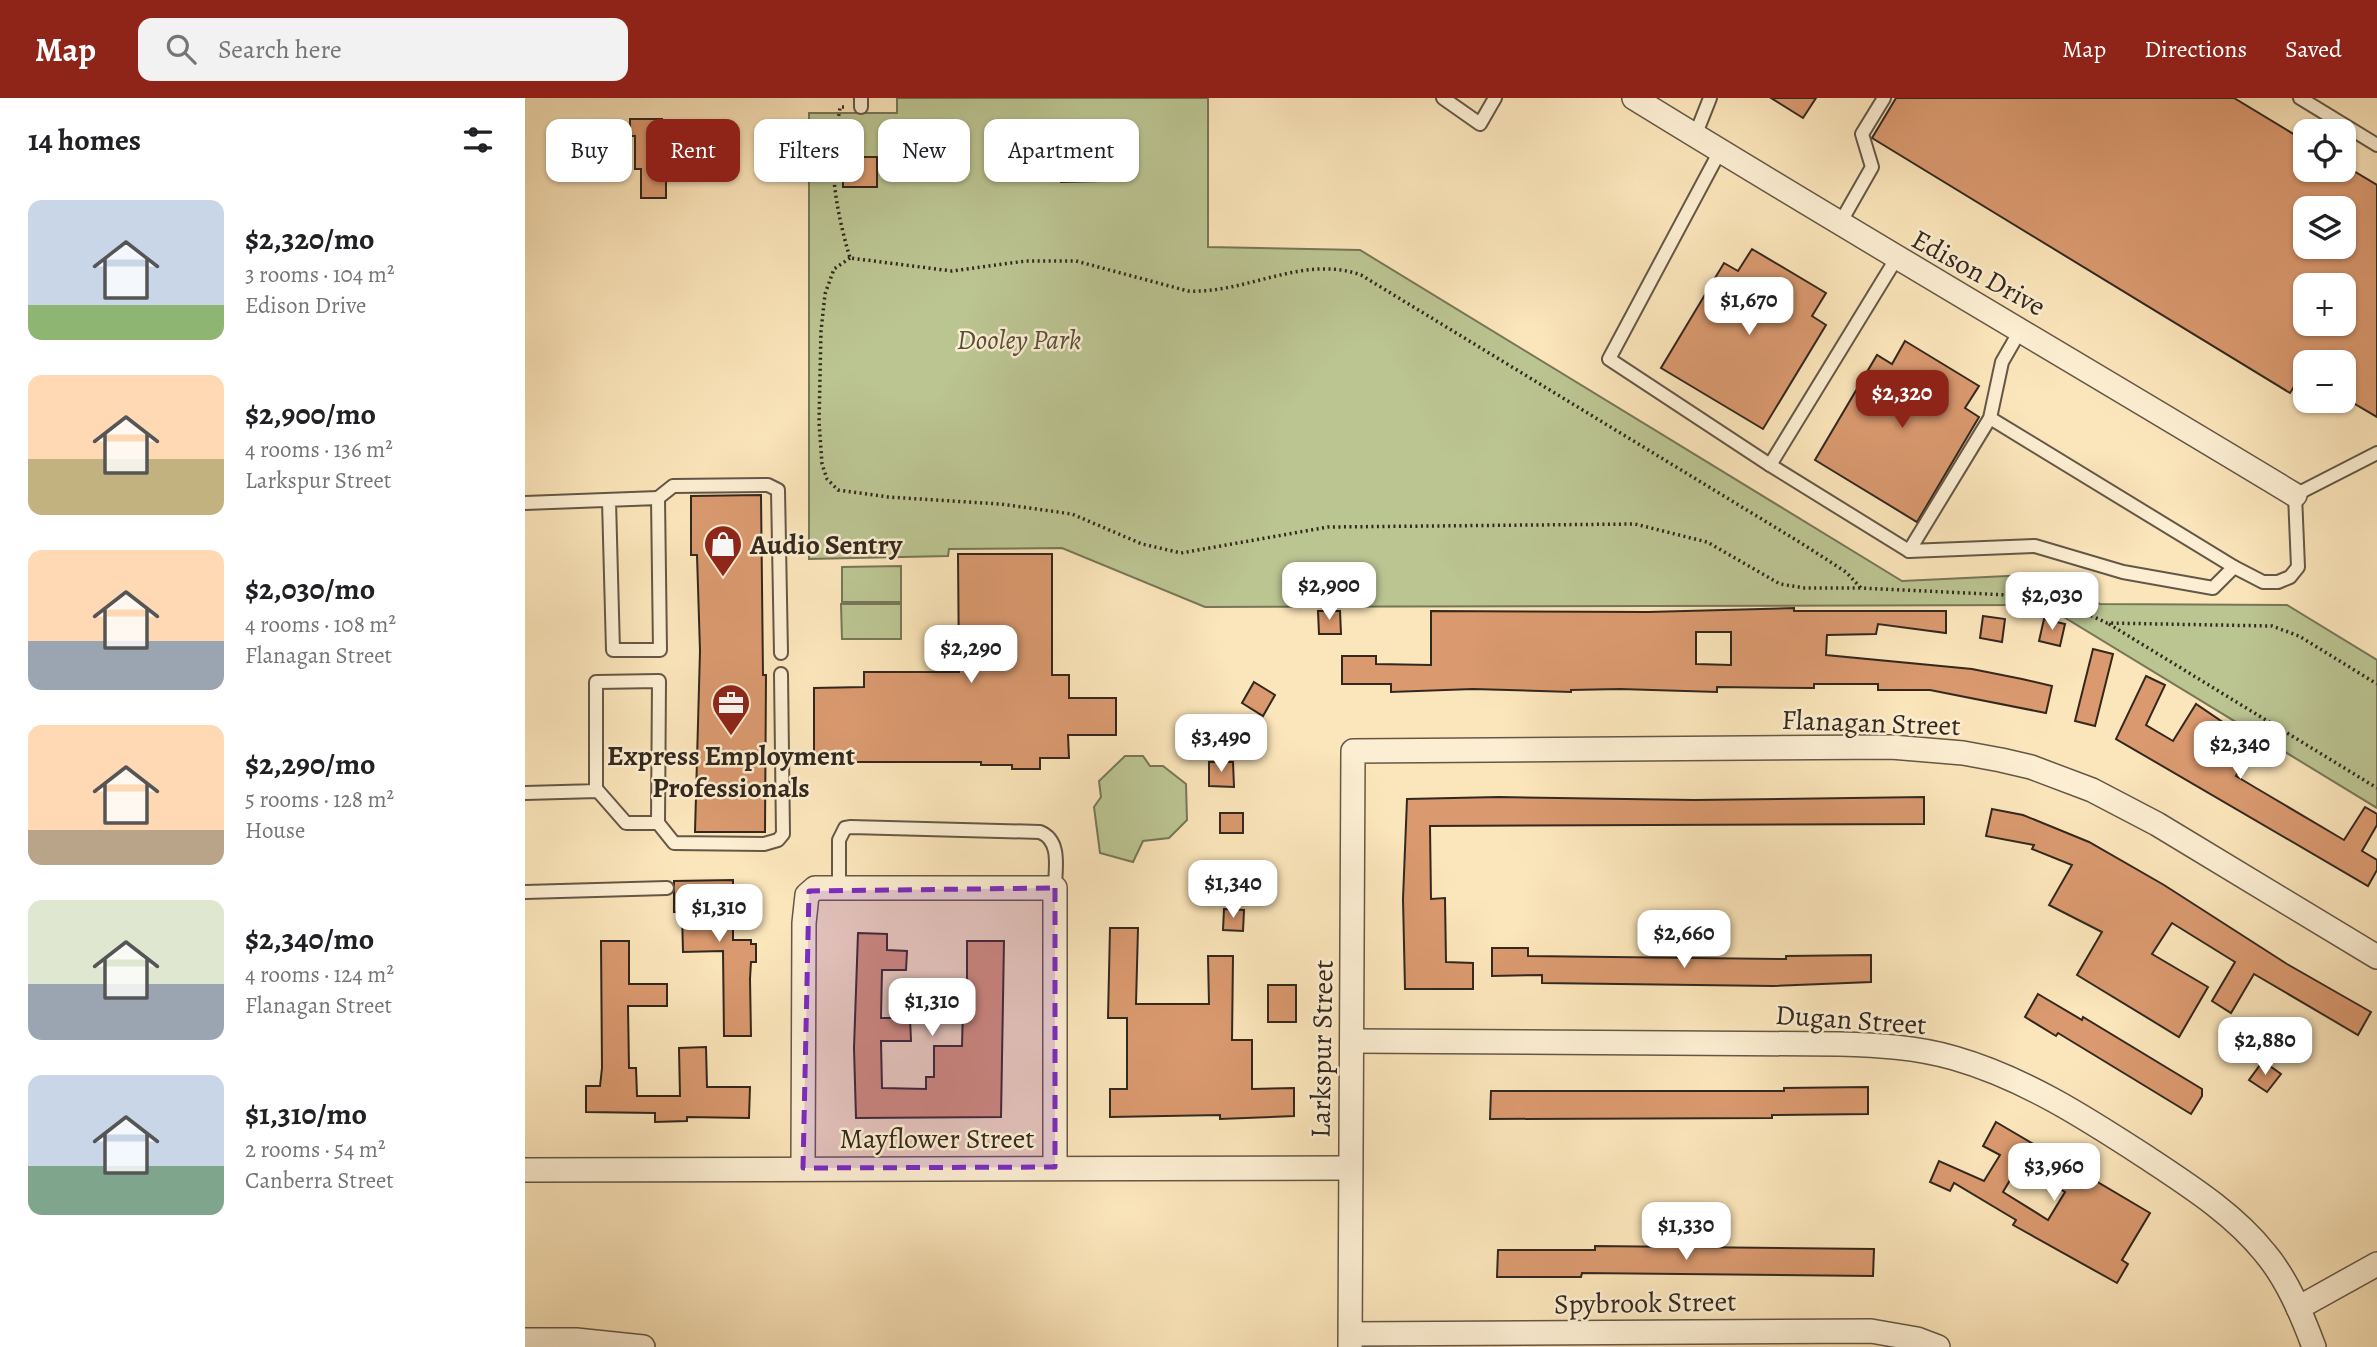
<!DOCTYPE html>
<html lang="en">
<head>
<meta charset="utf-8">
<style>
  :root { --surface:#fff; --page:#f2f2f2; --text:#202124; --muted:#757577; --accent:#8f2418 }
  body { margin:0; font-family:Alegreya,serif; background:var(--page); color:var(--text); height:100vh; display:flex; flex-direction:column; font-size:26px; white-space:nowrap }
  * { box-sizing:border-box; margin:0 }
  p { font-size:23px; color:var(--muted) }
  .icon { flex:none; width:38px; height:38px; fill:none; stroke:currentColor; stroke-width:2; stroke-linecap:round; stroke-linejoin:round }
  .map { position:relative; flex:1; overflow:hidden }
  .drawer { display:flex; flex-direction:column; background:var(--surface); width:525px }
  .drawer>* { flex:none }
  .hud { position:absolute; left:21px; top:21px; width:665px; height:63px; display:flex; gap:14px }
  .tools { position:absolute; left:1768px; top:21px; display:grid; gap:14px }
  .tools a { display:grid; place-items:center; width:63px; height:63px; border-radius:14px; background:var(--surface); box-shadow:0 2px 5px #0004; font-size:35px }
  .price { position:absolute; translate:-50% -60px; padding:0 16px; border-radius:14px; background:#fff; color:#222; font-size:23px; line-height:46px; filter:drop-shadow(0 2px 4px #0008) }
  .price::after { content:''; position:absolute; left:50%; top:42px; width:21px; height:16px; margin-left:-10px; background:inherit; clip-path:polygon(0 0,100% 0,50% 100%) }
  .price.current { background:var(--accent); color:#fff }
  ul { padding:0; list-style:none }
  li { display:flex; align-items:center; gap:21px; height:175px; padding:0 28px }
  li span { display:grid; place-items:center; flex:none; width:196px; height:140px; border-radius:14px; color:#555 }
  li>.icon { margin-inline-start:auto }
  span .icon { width:84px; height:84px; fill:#fffc; stroke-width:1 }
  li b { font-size:30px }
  h2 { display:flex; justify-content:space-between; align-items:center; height:84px; padding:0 28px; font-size:30px }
  .chip { padding:0 24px; border-radius:14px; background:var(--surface); box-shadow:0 2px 5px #0004; font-size:24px; line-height:63px }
  .chip.current { background:var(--accent); color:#fff }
  header { display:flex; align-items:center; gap:42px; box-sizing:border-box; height:98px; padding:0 35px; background:var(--accent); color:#fff }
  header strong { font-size:33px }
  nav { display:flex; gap:38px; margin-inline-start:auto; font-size:24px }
  .search { width:490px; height:63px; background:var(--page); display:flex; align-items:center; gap:18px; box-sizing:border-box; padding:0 24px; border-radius:14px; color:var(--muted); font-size:26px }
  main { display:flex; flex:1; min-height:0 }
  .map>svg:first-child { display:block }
</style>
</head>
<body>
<header>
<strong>Map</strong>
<div class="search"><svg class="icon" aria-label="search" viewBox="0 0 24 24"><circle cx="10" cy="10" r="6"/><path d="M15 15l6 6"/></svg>Search here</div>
<nav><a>Map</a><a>Directions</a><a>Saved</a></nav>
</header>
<main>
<section class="drawer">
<h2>14 homes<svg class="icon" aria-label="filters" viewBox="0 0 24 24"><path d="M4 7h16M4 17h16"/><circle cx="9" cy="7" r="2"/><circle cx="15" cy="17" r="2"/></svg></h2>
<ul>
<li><span style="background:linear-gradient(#c9d6e8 75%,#8fb573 0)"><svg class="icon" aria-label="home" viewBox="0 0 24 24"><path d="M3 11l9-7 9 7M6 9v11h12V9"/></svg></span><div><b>$2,320/mo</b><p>3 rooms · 104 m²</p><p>Edison Drive</p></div></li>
<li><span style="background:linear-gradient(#ffd9b3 60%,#c2b280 0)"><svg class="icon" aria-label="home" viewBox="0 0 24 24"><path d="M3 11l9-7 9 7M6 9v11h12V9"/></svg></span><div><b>$2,900/mo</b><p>4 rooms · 136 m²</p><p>Larkspur Street</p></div></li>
<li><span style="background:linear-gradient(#ffd9b3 65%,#9aa5b1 0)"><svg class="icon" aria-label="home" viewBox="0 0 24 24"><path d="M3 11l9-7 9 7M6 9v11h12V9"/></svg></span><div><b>$2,030/mo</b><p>4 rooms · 108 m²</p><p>Flanagan Street</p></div></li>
<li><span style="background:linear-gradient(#ffd9b3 75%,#b9a48a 0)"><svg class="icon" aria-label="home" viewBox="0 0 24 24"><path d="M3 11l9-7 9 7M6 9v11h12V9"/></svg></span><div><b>$2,290/mo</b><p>5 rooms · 128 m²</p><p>House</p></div></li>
<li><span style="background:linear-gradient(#dfe7d0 60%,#9aa5b1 0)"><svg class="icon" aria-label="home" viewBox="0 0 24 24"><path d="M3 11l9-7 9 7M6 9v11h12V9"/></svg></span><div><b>$2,340/mo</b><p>4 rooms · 124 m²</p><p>Flanagan Street</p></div></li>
<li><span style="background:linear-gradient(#c9d6e8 65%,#7fa58c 0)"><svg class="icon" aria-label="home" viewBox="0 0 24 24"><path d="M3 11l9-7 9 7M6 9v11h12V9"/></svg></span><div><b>$1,310/mo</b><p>2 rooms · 54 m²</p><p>Canberra Street</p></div></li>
</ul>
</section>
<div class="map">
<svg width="1852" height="1249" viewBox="0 0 1852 1249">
  <rect width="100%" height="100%" fill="#fbe5ba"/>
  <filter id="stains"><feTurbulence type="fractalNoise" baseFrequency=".00286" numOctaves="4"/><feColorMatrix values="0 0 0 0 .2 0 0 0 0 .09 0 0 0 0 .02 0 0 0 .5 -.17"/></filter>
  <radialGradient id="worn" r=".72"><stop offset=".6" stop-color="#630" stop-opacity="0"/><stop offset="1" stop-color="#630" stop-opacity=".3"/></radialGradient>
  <g fill="#bbc592" stroke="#777658" stroke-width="2">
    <path d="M372,0H683V149L835,152L1377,483L1526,476L1575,506L1762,507L1852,562V710L1519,507L680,509L537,450L424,451L423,458L284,461V15H372Z"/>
    <path d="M376,468V504H317V469Z"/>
    <path d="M316,506H376V541H317Z"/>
    <path d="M600,658H618L625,668H638L661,686L662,722L644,740L618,743L608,764L575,755L569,709L576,699L574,683Z"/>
  </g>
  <g fill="#da996f" stroke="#33281f" stroke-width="2" fill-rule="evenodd">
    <path d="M1246,0H1291L1278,20Z"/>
    <path d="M1371,0H1709L1780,43V72H1827L1852,87V319L1818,299V264H1780V271L1765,295L1347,40ZM1780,110H1818V149H1780ZM1780,187H1818V226H1780Z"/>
    <path d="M105,21H137L136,35H141V100H116V71H110V38H105Z"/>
    <path d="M575,54L576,83L536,84L535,55Z"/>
    <rect x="318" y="59" width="34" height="30"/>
    <path d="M1227,151L1301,195L1287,218L1301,227L1238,331L1136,270L1199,165L1213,173Z"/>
    <path d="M1380,243L1454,288L1440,310L1454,319L1392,424L1290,362L1352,257L1367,266Z"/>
    <path d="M236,397L238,577H241L240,734H170L175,553L172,457H166V398Z"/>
    <path d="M433,456H527V577H544V600H591V637H543L544,660H515V671H487V667H456V664H289V590L339,589V574H434Z"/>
    <path d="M1269,510V513H1421V535L1353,526L1351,536L1302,537L1301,557L1447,571L1497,581L1527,588L1521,615L1405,592H1353V586H1289V590L1192,589V594L1095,591L1046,592V594L948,591L866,594V586H817V558H851V566L906,567V513L1123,514ZM1171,534H1206V567L1171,566Z"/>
    <path d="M793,513H815L816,536H794Z"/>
    <path d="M1458,518L1480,521L1477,544L1455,540Z"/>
    <path d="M1519,521L1540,526L1535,548L1514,543Z"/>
    <path d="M1568,551L1588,556L1570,628L1550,623Z"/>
    <path d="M1621,578L1640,587L1621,627L1648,643L1671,606L1730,646L1711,678L1731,690L1819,742L1840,709L1852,716V727L1837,753L1852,762V772L1843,788L1591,641Z"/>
    <path d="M729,584L750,597L738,618L717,605Z"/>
    <path d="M684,664H708L709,689L684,688Z"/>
    <path d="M974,699L1169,702L1399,699V726L905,728L906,801L920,800L921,864L948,865V891H880L878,801L882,701Z"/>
    <path d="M1467,711L1498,717L1564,744L1639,787L1762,866L1846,914L1833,937L1729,876L1706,915L1687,903L1710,864L1647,825L1627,856L1683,889L1654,939L1552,877L1577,834L1524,807L1547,767L1507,751L1509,747L1461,738Z"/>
    <rect x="695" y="715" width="23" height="20"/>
    <path d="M208,782V842H226V846H231V864H226L225,881L226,938H199L198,853L158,854L157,814H149V783Z"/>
    <path d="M699,811L719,812L718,833L698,832Z"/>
    <path d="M585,830H613L611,906H684L683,858H708L707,942H727V991L769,990V1018L695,1021V1017L585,1019V991H602V920H583Z"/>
    <path d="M333,835L362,836V852L382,853L381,872H357L356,920H385L386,943H356L357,990L401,991V979H409V948H437L438,910H411V885L442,886V843H479L476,1019L331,1020L329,950Z"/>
    <path d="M76,843H104V886H142V908H103L104,970H111L112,998H155L154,950L181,949L182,989H225L224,1020L162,1019V1023L130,1024V1015L61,1014V988H75L77,970Z"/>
    <path d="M967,850H1003V858L1261,861V858L1346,857V884L1248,888L1017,885V877L967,878Z"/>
    <rect x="743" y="887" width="28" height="37"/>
    <path d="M1513,896L1557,922L1558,919L1677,991V998L1666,1016L1533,935L1531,938L1500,919Z"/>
    <path d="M1738,963L1756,976L1742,994L1724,982Z"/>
    <path d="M1343,989V1016L1247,1017V1020L965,1021L966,993H1259V990Z"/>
    <path d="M1471,1024L1625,1115L1597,1162L1603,1166L1592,1185L1488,1127L1491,1122L1429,1085L1425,1093L1405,1084L1414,1063L1459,1083L1475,1057L1458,1048ZM1494,1067L1540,1094L1523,1122L1478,1094Z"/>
    <path d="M1070,1148L1349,1151L1348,1178L1057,1175L1056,1179H972L973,1152H1070Z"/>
  </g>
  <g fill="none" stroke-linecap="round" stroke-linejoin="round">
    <defs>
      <g id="service">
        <path d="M918,0L955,26L970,0"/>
        <path d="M1775,0L1852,47"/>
        <path d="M336,9V0"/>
        <path d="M1170,38L1185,0"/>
        <path d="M1195,53L1084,261L1245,367L1371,161"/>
        <path d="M1314,127L1347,69L1337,36L1359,0"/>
        <path d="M1465,320L1709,469L1688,490L1598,474L1510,448L1384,453L1465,320L1477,264L1496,231"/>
        <path d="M1245,367L1384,453"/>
        <path d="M133,400L148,388L243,387L253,392L256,555"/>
        <path d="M0,405L133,400L135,552H88L84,403"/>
        <path d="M1709,469L1738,484H1753L1765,479L1773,469L1770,397L1852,355"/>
        <path d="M0,695L73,693L101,725H133L134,583L71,584V693"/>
        <path d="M133,725L149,745L239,746L253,742L258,736L256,576"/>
        <path d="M314,790V742L320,730L326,729L515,734C537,743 530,771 530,790"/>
        <path d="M0,794L142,790"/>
      </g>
      <g id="minor">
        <path d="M1109,0C1328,135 1550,264 1770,397"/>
        <path d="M827,943L1314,946C1352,947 1391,949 1429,960C1499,980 1561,1020 1621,1059C1663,1087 1708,1115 1740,1155C1762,1181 1777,1217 1789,1249"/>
        <path d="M278,1070L279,825L282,797L290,790H530V1069"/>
        <path d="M0,1072L825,1070"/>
        <path d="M1773,1210L1852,1166"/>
        <path d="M826,1236L1346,1233L1392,1241L1413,1249"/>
        <path d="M0,1242H51L118,1249"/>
        <path d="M825,1249L828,653L1366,649L1438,655L1476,662L1506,669L1567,692L1632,726L1852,859"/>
      </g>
    </defs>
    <use href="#service" stroke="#655746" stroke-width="16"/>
    <use href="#minor" stroke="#655746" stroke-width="26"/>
    <g stroke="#33281f" stroke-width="3.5" stroke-dasharray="2 3.5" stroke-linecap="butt">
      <path d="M319,9H315C314,20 310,30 309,41C305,80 314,123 325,160L427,173L501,163H551L663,193C721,196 779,156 836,177L1276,445L1321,474L1336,490L1526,499L1582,525L1747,528L1774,538L1852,586"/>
      <path d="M325,160L309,171L300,196L296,233L294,324L297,366L302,381L313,392L363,399L475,406L547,416L617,446L656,455L803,429L1110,426L1182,444L1255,486L1280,490H1336"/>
      <path d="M1584,526L1852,690"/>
    </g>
    <use href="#service" stroke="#fceed2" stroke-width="12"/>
    <use href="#minor" stroke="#fceed2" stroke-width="23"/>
  </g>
  <path fill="#7b2cbf" fill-opacity="0.2" stroke="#7b2cbf" stroke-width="5" stroke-dasharray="14 9" stroke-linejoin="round" d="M530,790V1069L278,1070L284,793Z"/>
  <defs>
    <symbol id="shop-pin" viewBox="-11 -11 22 30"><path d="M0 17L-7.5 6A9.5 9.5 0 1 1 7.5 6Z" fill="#8f2418" stroke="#fceed2"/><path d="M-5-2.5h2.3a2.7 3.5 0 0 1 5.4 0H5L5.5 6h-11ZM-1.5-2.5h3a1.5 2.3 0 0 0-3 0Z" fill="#fff"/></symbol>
    <symbol id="office-pin" viewBox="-11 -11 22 30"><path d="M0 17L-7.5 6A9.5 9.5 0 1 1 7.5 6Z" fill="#8f2418" stroke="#fceed2"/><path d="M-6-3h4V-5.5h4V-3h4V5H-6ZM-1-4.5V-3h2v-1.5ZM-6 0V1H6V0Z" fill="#fff"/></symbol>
  </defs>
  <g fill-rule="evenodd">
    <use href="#shop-pin" x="176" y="424" width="44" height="60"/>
    <use href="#office-pin" x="184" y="583" width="44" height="60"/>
  </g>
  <g text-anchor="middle" stroke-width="5" stroke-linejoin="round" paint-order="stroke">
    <g font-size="28" fill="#33281f" stroke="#fceed2">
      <text transform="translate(1454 174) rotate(29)" y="10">Edison Drive</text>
      <text transform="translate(1346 624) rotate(2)" y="10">Flanagan Street</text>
      <text transform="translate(1326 921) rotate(4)" y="10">Dugan Street</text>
      <text transform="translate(796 951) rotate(-89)" y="10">Larkspur Street</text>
      <text x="412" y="1050">Mayflower Street</text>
      <text transform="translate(1120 1204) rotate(-1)" y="10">Spybrook Street</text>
    </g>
    <g font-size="28" font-style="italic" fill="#554f3c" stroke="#fceed2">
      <text x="494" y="251">Dooley Park</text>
    </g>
    <g font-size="28" font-weight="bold" fill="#33281f" stroke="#fceed2" text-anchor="start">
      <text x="225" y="456">Audio Sentry</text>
      <text x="206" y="667" text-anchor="middle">Express Employment<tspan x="206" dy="32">Professionals</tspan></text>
    </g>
  </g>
  <rect width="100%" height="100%" filter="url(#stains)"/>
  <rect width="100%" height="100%" fill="url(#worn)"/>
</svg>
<div class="tools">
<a><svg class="icon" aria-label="locate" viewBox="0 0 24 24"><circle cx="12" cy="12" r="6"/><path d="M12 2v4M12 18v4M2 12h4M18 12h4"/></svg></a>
<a><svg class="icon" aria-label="layers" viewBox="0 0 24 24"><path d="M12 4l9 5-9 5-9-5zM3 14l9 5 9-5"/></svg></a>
<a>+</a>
<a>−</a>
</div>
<b class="price" style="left:1224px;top:239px">$1,670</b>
<b class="price current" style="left:1377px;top:332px">$2,320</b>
<b class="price" style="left:804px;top:524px">$2,900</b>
<b class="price" style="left:1527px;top:534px">$2,030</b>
<b class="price" style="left:446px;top:587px">$2,290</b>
<b class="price" style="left:696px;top:676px">$3,490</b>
<b class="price" style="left:1715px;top:683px">$2,340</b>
<b class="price" style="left:708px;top:822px">$1,340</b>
<b class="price" style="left:194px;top:846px">$1,310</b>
<b class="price" style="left:1159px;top:872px">$2,660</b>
<b class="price" style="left:407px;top:940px">$1,310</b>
<b class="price" style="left:1740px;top:979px">$2,880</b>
<b class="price" style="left:1529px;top:1105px">$3,960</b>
<b class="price" style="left:1161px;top:1164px">$1,330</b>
<div class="hud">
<a class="chip">Buy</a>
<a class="chip current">Rent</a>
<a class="chip">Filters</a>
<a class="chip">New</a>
<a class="chip">Apartment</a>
</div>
</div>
</main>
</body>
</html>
